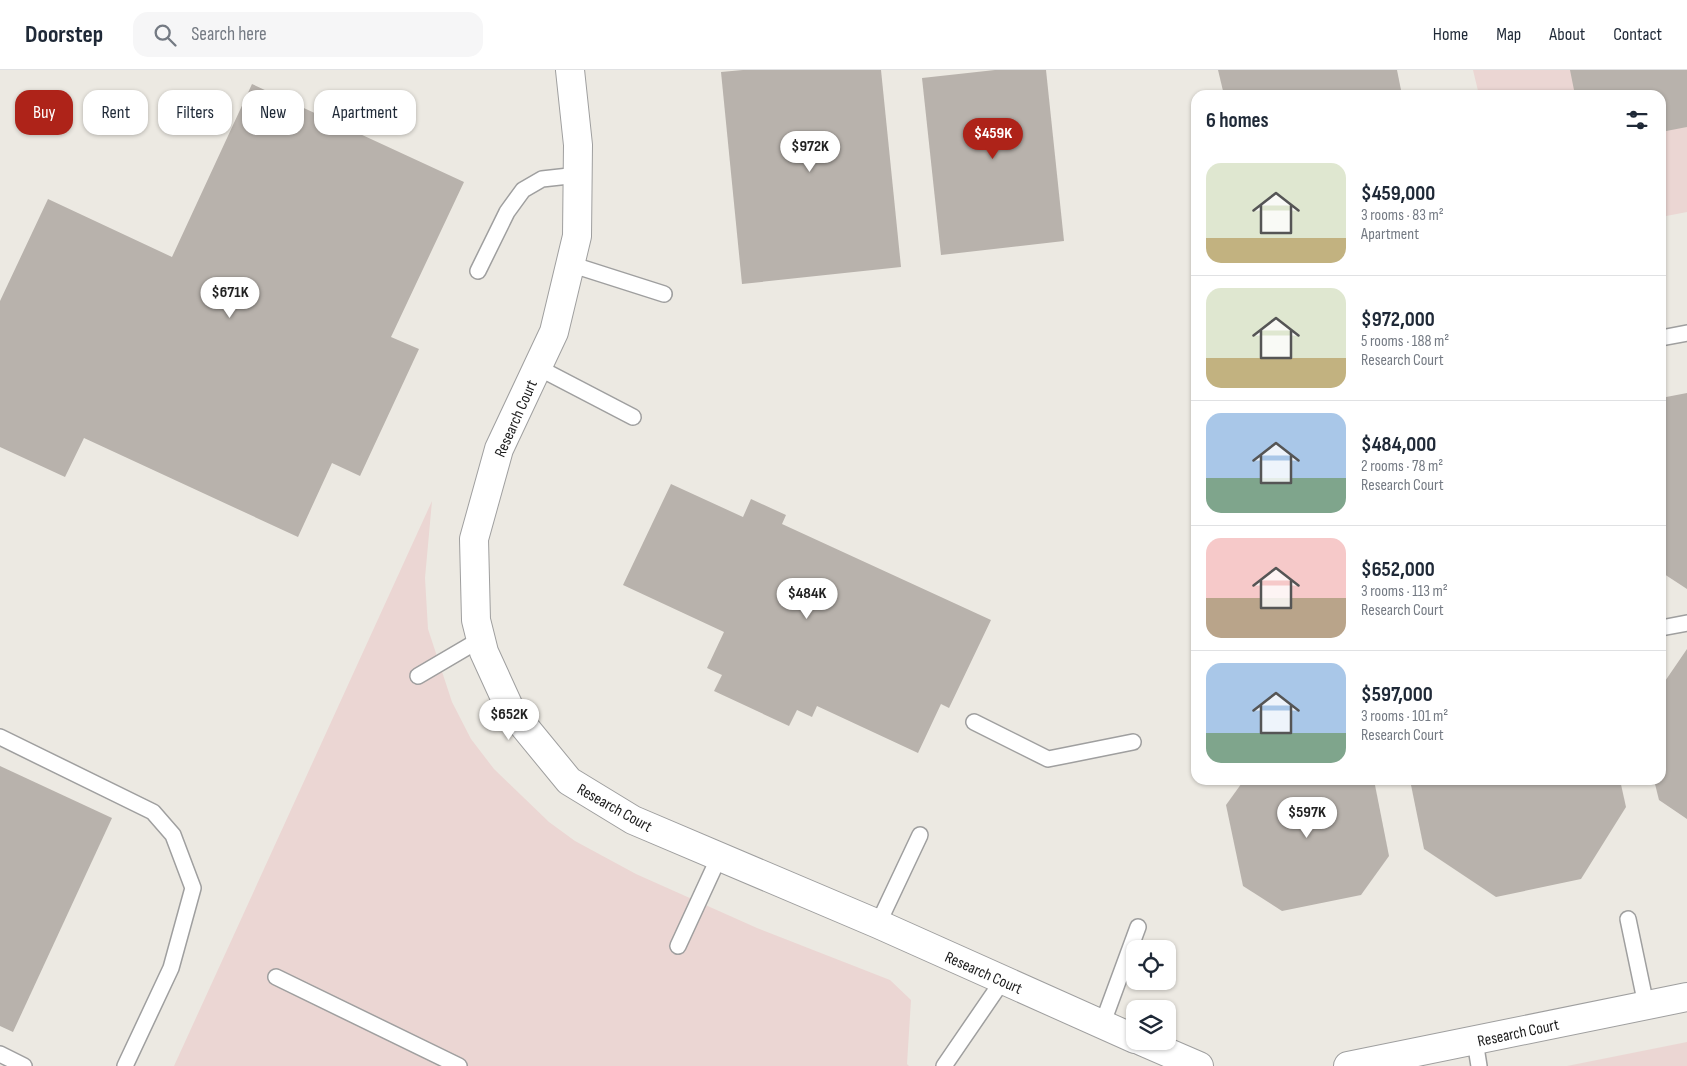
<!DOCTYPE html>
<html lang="en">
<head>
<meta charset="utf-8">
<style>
  :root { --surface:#fff; --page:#f6f6f7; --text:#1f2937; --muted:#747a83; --line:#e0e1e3; --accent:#ae2319 }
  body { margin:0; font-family:"Sofia Sans Condensed",sans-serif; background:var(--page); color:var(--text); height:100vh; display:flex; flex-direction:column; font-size:19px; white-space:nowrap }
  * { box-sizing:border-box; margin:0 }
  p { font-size:16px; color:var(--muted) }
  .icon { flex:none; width:28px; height:28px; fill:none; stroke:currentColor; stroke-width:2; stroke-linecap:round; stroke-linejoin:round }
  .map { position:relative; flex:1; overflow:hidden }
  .side { position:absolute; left:1191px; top:20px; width:475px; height:695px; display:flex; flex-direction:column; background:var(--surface); border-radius:15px; box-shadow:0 1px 4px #0004 }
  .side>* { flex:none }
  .guide { position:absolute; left:15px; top:20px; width:475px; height:45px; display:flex; gap:10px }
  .fabs { position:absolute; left:1126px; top:870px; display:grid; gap:10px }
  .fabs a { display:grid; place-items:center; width:50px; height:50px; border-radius:10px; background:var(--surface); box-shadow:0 1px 4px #0004; font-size:25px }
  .price { position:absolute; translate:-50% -42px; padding:0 11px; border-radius:18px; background:#fff; color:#222; font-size:16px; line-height:32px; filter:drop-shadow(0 1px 2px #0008) }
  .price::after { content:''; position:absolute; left:50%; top:30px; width:15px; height:11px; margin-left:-8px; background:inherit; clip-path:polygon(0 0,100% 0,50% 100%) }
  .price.on { background:var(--accent); color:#fff }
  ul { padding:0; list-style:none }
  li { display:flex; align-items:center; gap:15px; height:125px; padding:0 15px }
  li+li { border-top:1px solid var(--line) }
  li span { display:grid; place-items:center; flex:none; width:140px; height:100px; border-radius:15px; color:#555 }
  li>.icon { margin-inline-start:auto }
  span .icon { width:60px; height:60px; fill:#fffc; stroke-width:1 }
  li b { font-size:21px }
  h2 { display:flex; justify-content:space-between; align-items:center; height:60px; padding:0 15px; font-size:21px }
  .chip { padding:0 18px; border-radius:15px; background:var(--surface); box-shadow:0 1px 4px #0004; font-size:18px; line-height:45px }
  .chip.on { background:var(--accent); color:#fff }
  header { display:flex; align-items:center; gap:30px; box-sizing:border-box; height:70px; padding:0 25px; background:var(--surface); border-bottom:1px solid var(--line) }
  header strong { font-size:24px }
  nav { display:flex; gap:28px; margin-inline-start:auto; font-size:18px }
  .search { width:350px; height:45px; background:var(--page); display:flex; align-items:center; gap:12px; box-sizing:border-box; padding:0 18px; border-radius:15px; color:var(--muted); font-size:19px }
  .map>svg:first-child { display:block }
</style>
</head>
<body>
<header>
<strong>Doorstep</strong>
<div class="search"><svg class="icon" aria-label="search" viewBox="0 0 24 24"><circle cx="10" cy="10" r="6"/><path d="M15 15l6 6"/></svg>Search here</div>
<nav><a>Home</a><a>Map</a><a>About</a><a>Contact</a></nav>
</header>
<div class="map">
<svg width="1687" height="996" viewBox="0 0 1687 996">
  <rect width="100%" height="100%" fill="#ece9e2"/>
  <g fill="#ebd6d3">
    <path d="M1473,0H1687V142L1661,147V25H1479Z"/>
    <path d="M432,431L425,508L428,559L452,632L471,669L494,699L549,752L575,771L636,804L757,858L890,910L911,930L907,994L909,996H174Z"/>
    <path d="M1687,972V996H1567Z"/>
  </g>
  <g fill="#b8b2ac">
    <path d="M743,0H881L901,197L742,214L721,2Z"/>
    <path d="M995,0H1046L1064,171L941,185L922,8Z"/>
    <path d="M1218,0H1397L1402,25H1224Z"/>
    <path d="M1570,0H1687V57L1661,62V25H1575Z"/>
    <path d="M252,14L464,112L391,267L419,279L360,406L332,393L298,467L84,368L65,407L0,377V231L48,129L172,187Z"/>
    <path d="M1687,323V519L1661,502V328Z"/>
    <path d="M671,414L743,447L751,429L786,445L782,454L991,550L949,638L941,634L918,683L817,636L812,647L797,640L789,656L714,621L722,605L707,598L724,562L623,515Z"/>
    <path d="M1687,579V749L1659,730L1654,710H1661V617Z"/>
    <path d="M0,696L112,748L13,962L0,956Z"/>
    <path d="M1244,710H1374L1389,786L1361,825L1282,841L1243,816L1226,735Z"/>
    <path d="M1410,710H1620L1626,737L1581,809L1496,827L1424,779Z"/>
  </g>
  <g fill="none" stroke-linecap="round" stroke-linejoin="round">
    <defs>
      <g id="lane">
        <path d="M570,194L664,224"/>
        <path d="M478,201L507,142L523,120L542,109L578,105"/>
        <path d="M1661,268L1687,263"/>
        <path d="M537,297L633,347"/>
        <path d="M1661,558L1687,553"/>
        <path d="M418,606L481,569"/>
        <path d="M974,652L1048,689L1133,672"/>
        <path d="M0,667L153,742L173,765L193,818L171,898L125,996"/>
        <path d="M1628,849L1646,935"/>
        <path d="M878,854L920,765"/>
        <path d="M678,876L719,787"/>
        <path d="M276,907L459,996"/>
        <path d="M1102,955L1138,857"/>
        <path d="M1475,971L1479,996"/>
        <path d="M0,984L24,996"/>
        <path d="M944,996L1003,910"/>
      </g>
      <g id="street">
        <path d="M570,0L578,75L577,166L554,262L499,379L474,469L476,550L484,582L510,639L569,711L633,750L878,854L1135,969"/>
        <path d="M1141,971L1199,996"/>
        <path d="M1348,996L1687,927"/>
      </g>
    </defs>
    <use href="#lane" stroke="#9f9f9f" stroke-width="18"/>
    <use href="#street" stroke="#9f9f9f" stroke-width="30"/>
    <use href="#lane" stroke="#fff" stroke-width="15"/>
    <use href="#street" stroke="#fff" stroke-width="28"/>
  </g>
  <g text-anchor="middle" stroke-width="4.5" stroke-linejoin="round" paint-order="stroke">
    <g font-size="16" fill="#1b1b1b" stroke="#fff">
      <text transform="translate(515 348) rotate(-66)" y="6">Research Court</text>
      <text transform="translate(615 737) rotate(29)" y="6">Research Court</text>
      <text transform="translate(984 902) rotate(24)" y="6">Research Court</text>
      <text transform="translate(1518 962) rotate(-12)" y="6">Research Court</text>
    </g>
  </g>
</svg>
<div class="fabs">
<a><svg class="icon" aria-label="locate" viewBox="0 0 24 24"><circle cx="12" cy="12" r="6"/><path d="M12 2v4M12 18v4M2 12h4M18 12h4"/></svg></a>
<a><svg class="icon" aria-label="layers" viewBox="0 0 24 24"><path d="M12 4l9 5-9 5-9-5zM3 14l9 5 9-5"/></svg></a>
</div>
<b class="price on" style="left:993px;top:90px">$459K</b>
<b class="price" style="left:810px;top:103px">$972K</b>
<b class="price" style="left:230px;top:249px">$671K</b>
<b class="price" style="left:807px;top:550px">$484K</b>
<b class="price" style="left:509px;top:671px">$652K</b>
<b class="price" style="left:1307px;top:769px">$597K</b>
<div class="guide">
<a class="chip on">Buy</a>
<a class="chip">Rent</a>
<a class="chip">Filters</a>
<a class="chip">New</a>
<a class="chip">Apartment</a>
</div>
<section class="side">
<h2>6 homes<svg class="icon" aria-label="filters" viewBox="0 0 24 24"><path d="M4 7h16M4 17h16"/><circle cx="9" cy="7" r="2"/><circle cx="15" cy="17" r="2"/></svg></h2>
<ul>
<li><span style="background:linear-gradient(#dfe7d0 75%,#c2b280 0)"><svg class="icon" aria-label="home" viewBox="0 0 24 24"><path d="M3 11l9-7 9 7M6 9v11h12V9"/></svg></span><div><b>$459,000</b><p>3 rooms · 83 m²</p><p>Apartment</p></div></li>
<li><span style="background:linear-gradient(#dfe7d0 70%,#c2b280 0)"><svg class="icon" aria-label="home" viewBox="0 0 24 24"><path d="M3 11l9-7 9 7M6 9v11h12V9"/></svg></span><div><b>$972,000</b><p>5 rooms · 188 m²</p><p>Research Court</p></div></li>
<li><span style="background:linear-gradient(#a9c7e8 65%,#7fa58c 0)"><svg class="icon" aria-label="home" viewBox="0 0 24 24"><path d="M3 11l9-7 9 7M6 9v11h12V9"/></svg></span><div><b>$484,000</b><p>2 rooms · 78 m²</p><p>Research Court</p></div></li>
<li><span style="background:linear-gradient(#f6c9c9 60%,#b9a48a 0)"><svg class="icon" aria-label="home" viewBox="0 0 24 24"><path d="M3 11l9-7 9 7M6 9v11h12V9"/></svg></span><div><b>$652,000</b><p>3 rooms · 113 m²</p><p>Research Court</p></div></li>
<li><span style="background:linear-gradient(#a9c7e8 70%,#7fa58c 0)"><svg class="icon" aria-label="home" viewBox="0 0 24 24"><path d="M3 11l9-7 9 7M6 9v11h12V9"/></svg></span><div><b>$597,000</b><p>3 rooms · 101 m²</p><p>Research Court</p></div></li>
</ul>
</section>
</div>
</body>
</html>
